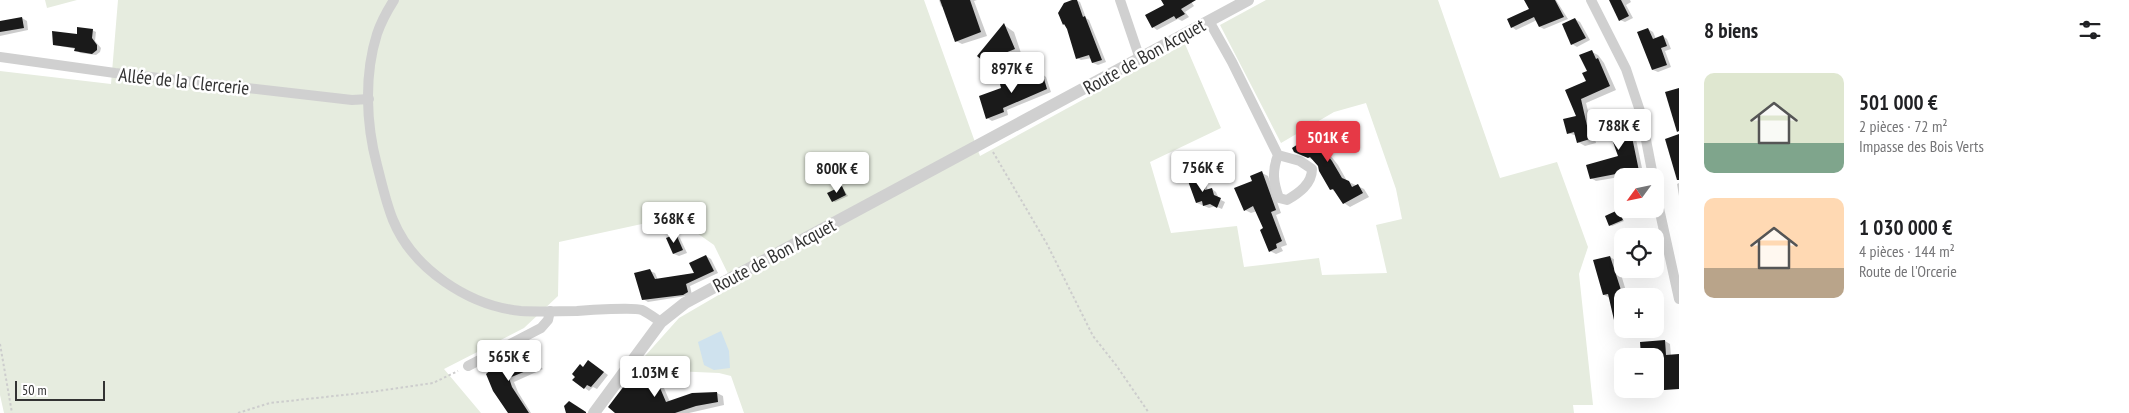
<!DOCTYPE html>
<html lang="fr">
<head>
<meta charset="utf-8">
<style>
  :root { --surface:#fff; --page:#f6f6f6; --text:#202124; --muted:#757577; --accent:#e63946 }
  body { margin:0; font-family:"PT Sans Narrow",sans-serif; background:var(--page); color:var(--text); height:100vh; display:flex; flex-direction:column; font-size:19px; white-space:nowrap }
  * { box-sizing:border-box; margin:0 }
  p { font-size:16px; color:var(--muted) }
  .icon { flex:none; width:28px; height:28px; fill:none; stroke:currentColor; stroke-width:2; stroke-linecap:round; stroke-linejoin:round }
  .map { position:relative; flex:1; overflow:hidden }
  .sheet { display:flex; flex-direction:column; background:var(--surface); width:450px }
  .sheet>* { flex:none }
  .needle { width:32px; rotate:237deg }
  .tools { position:absolute; left:1614px; top:168px; display:grid; gap:10px }
  .tools a { display:grid; place-items:center; width:50px; height:50px; border-radius:10px; background:var(--surface); box-shadow:0 5px 20px #0002; font-size:25px }
  .scale { position:absolute; left:15px; bottom:12px; width:90px; box-sizing:border-box; padding-left:5px; border:2px solid #333; border-top:0; font-size:14px; line-height:18px; white-space:nowrap; color:#333; -webkit-text-stroke:4px #fff; paint-order:stroke }
  .price { position:absolute; translate:-50% -42px; padding:0 11px; border-radius:5px; background:#fff; color:#222; font-size:16px; line-height:32px; filter:drop-shadow(0 1px 2px #0008) }
  .price::after { content:''; position:absolute; left:50%; top:30px; width:15px; height:11px; margin-left:-8px; background:inherit; clip-path:polygon(0 0,100% 0,50% 100%) }
  .price.active { background:var(--accent); color:#fff }
  ul { padding:0; list-style:none }
  li { display:flex; align-items:center; gap:15px; height:125px; padding:0 25px }
  li span { display:grid; place-items:center; flex:none; width:140px; height:100px; border-radius:10px; color:#555 }
  li>.icon { margin-inline-start:auto }
  span .icon { width:60px; height:60px; fill:#fffc; stroke-width:1 }
  li b { font-size:21px }
  h2 { display:flex; justify-content:space-between; align-items:center; height:60px; padding:0 25px; font-size:21px }
  main { display:flex; flex:1; min-height:0 }
  .map>svg:first-child { display:block }
</style>
</head>
<body>
<main>
<div class="map">
<svg width="1679" height="413" viewBox="0 0 1679 413">
  <rect width="100%" height="100%" fill="#fff"/>
  <g fill="#e6ecdf">
    <path d="M45,0H77L47,8Z"/>
    <path d="M118,0H924L980,156L1185,44L1221,128L1150,162L1171,233L1237,226L1244,267L1319,258L1322,275L1387,273L1376,225L1402,219L1396,189L1366,103L1334,112L1281,143L1220,25L1266,0H1438L1500,178L1557,162L1588,247L1579,274L1593,405H1573L1574,413H744L731,376L719,373L673,371L645,356L679,318L734,286L714,245L674,217L559,242L558,296L524,328L444,369L481,413H4L0,395V71L111,84Z"/>
  </g>
  <path fill="#cfe2ee" d="M721,331L729,351L730,368L714,370L704,365L698,342Z"/>
  <g fill="#0003">
    <path d="M939,0H977L974,1L987,36L962,44L956,41L945,8L941,6Z"/>
    <path d="M1076,0L1080,2L1086,18L1089,20L1106,62L1098,65L1093,63L1092,58L1081,60L1077,58Z"/>
    <path d="M1164,0H1190L1194,6L1185,12L1189,17L1182,21L1178,19L1157,30L1153,27L1166,5Z"/>
    <path d="M1525,0H1556L1568,19L1544,29L1540,27L1537,20L1516,30L1512,27L1531,10Z"/>
    <path d="M1610,0H1630L1631,2L1626,5L1633,18L1625,22L1620,20Z"/>
    <path d="M22,18L27,21L28,30L0,36V22Z"/>
    <path d="M1575,19L1580,22L1590,40L1577,47L1572,44Z"/>
    <path d="M1004,25L1014,32L1021,53L1012,56L999,71L992,67Z"/>
    <path d="M1648,29L1653,32L1656,39L1663,36L1667,39L1671,49L1665,51L1671,67L1658,72L1653,70Z"/>
    <path d="M92,30L96,32L95,41L101,48L100,52L96,55L80,53L76,49L54,45Z"/>
    <path d="M1592,52L1598,55L1604,63L1616,90L1586,103L1596,143L1585,146L1578,142L1577,136L1568,133L1577,116L1566,91L1588,81Z"/>
    <path d="M1042,74L1046,77L1051,92L1007,110L1008,115L992,121L987,118L1003,89L1012,81L1015,83Z"/>
    <path d="M1624,113L1629,115L1630,121L1635,120L1639,123L1642,138L1636,139L1643,173L1596,181L1591,178L1619,157Z"/>
    <path d="M1344,124L1350,127L1353,133L1323,146L1338,165L1347,181L1364,189L1369,197L1350,207L1344,203L1336,192L1331,189L1316,161L1302,155Z"/>
    <path d="M1262,173L1268,176L1281,213L1276,215L1287,245L1281,247L1283,251L1276,254L1270,251L1264,229L1257,211L1251,213L1245,210L1254,182Z"/>
    <path d="M1200,179L1205,181L1208,191L1212,189L1216,192L1219,199L1225,202L1222,209L1215,206L1209,208L1197,203Z"/>
    <path d="M1679,183V196L1677,184Z"/>
    <path d="M842,187L848,196L835,202L833,201Z"/>
    <path d="M1618,211L1624,221L1612,226L1610,225Z"/>
    <path d="M676,235L680,238L687,253L679,256L674,254Z"/>
    <path d="M706,256L711,259L718,273L690,286L692,295L648,302L643,299L650,271L655,273L658,280L695,273Z"/>
    <path d="M1610,257L1617,261L1626,291L1635,288L1641,292L1642,296H1622V323L1615,319L1610,298L1604,295Z"/>
    <path d="M1665,341L1670,344L1671,356L1679,355V382L1659,367L1658,358H1655V356H1642L1641,343Z"/>
    <path d="M510,356L519,362L528,357L543,369L514,382L518,392L531,413H516L505,406Z"/>
    <path d="M593,364L608,375L597,389L593,387L589,391L585,388L584,368Z"/>
    <path d="M643,370L661,381L670,402L717,393L723,396L724,405L689,413H618Z"/>
  </g>
  <g fill="#1a1a1a">
    <path d="M940,0H970L981,32L955,42Z"/>
    <path d="M1072,0H1077L1083,17L1085,16L1102,60L1092,63L1089,55L1076,59L1067,29L1064,24L1063,25L1058,13L1064,3Z"/>
    <path d="M1161,0H1196L1181,9L1185,14L1176,19L1174,16L1152,28L1145,15L1164,5Z"/>
    <path d="M1524,0H1555L1564,17L1539,27L1534,17L1511,28L1507,19L1529,9Z"/>
    <path d="M1609,0H1621L1629,16L1619,21Z"/>
    <path d="M22,17L24,28L0,32V21Z"/>
    <path d="M1575,18L1586,38L1571,45L1562,24Z"/>
    <path d="M1004,23L1015,49L1005,53L992,68L977,56Z"/>
    <path d="M77,27L93,29L92,38L97,45V50L92,54L74,51L75,48L53,45L52,31L77,34Z"/>
    <path d="M1648,28L1653,39L1663,35L1667,46L1661,48L1667,65L1652,70L1637,32Z"/>
    <path d="M1592,50L1596,59L1598,58L1610,86L1581,99L1590,139L1577,143L1574,132L1567,134L1563,119L1576,116L1565,90L1586,81L1582,73L1587,71L1579,55Z"/>
    <path d="M1042,72L1047,89L1003,108L1004,112L986,119L979,96L1001,88L1000,84L1012,80L1013,82Z"/>
    <path d="M1679,88V131L1677,132L1665,92Z"/>
    <path d="M1624,111L1626,121L1635,119L1638,136L1632,137L1639,171L1622,175L1621,173L1590,179L1586,165L1618,156L1613,142L1619,141L1613,114Z"/>
    <path d="M1344,122L1348,130L1318,143L1332,161L1342,178L1349,181L1352,187L1358,184L1363,193L1343,204L1333,189L1330,190L1319,171L1318,166L1310,157L1308,158L1294,152L1292,148L1312,135Z"/>
    <path d="M1679,134V180H1677L1665,139Z"/>
    <path d="M1262,171L1276,210L1271,212L1282,241L1276,244L1277,248L1269,252L1260,230L1263,228L1253,206L1244,211L1234,188L1252,181L1250,176Z"/>
    <path d="M1200,177L1205,190L1212,188L1214,195L1221,198L1217,208L1210,204L1203,206L1202,201L1196,203L1188,181Z"/>
    <path d="M842,186L846,195L832,202L827,193Z"/>
    <path d="M1618,210L1623,220L1609,226L1605,216Z"/>
    <path d="M676,234L683,250L673,254L666,238Z"/>
    <path d="M706,255L714,271L686,284L688,292L683,295L642,300L634,273L650,269L655,279L694,273L689,263Z"/>
    <path d="M1610,256L1621,290H1622V318L1614,320L1608,294L1603,295L1593,260Z"/>
    <path d="M1665,340L1666,355L1679,354V389L1664,390L1662,368H1658L1657,356H1641L1640,342Z"/>
    <path d="M509,354L517,362L528,356L538,366L509,378L512,387L529,413H508L493,391L486,374Z"/>
    <path d="M588,360L604,372L591,387L587,385L584,389L572,380L575,377L572,374L580,364L583,367Z"/>
    <path d="M643,369L653,378L655,376L666,402L692,393L717,392L718,402L696,406L675,413H615L608,407L624,386Z"/>
    <path d="M569,401L586,412V413H566L564,406Z"/>
  </g>
  <g fill="none" stroke-linecap="round" stroke-linejoin="round">
    <g stroke="#cdcdcd" stroke-width="2" stroke-dasharray="2.5 2.5" stroke-linecap="butt">
      <path d="M993,152L1047,244L1093,336L1116,365L1149,413"/>
      <path d="M0,344L12,413"/>
      <path d="M238,413L270,403L371,392L433,383L458,371"/>
    </g>
    <g stroke="#d0d0d0" stroke-width="10">
      <path d="M394,0C387,11 381,22 377,34C364,75 366,124 377,165C382,184 386,203 393,220C413,269 469,306 521,311C539,312 559,311 577,311C589,310 634,307 642,310C648,313 655,318 661,322"/>
      <path d="M1120,0L1140,59"/>
      <path d="M1591,0L1626,69L1641,114L1653,176"/>
      <path d="M1209,21L1232,62L1278,155C1272,171 1273,182 1279,198L1287,200C1299,193 1312,184 1312,169L1300,161L1278,155"/>
      <path d="M0,57L115,73L352,100L369,99"/>
      <path d="M1655,190L1679,299"/>
      <path d="M468,366L541,328L548,320L550,311"/>
    </g>
    <path stroke="#d0d0d0" stroke-width="12" d="M594,413L661,322L685,303L1248,0"/>
  </g>
  <g text-anchor="middle" stroke-width="5" stroke-linejoin="round" paint-order="stroke">
    <g font-size="19" fill="#333" stroke="#fff">
      <text transform="translate(1144 56) rotate(-29)" y="7">Route de Bon Acquet</text>
      <text transform="translate(184 81) rotate(6)" y="7">Allée de la Clercerie</text>
      <text transform="translate(774 255) rotate(-28)" y="7">Route de Bon Acquet</text>
    </g>
  </g>
</svg>
<div class="tools">
<a><svg class="needle" viewBox="-14 -14 28 28"><path d="M0-13l5 13h-10z" fill="#e53935"/><path d="M0 13l5-13h-10z" fill="#757577"/></svg></a>
<a><svg class="icon" aria-label="locate" viewBox="0 0 24 24"><circle cx="12" cy="12" r="6"/><path d="M12 2v4M12 18v4M2 12h4M18 12h4"/></svg></a>
<a>+</a>
<a>−</a>
</div>
<div class="scale">50 m</div>
<b class="price" style="left:1012px;top:94px">897K €</b>
<b class="price" style="left:1619px;top:151px">788K €</b>
<b class="price active" style="left:1328px;top:163px">501K €</b>
<b class="price" style="left:1203px;top:193px">756K €</b>
<b class="price" style="left:837px;top:194px">800K €</b>
<b class="price" style="left:674px;top:244px">368K €</b>
<b class="price" style="left:509px;top:382px">565K €</b>
<b class="price" style="left:655px;top:398px">1.03M €</b>
</div>
<section class="sheet">
<h2>8 biens<svg class="icon" aria-label="filters" viewBox="0 0 24 24"><path d="M4 7h16M4 17h16"/><circle cx="9" cy="7" r="2"/><circle cx="15" cy="17" r="2"/></svg></h2>
<ul>
<li><span style="background:linear-gradient(#dfe7d0 70%,#7fa58c 0)"><svg class="icon" aria-label="home" viewBox="0 0 24 24"><path d="M3 11l9-7 9 7M6 9v11h12V9"/></svg></span><div><b>501 000 €</b><p>2 pièces · 72 m²</p><p>Impasse des Bois Verts</p></div></li>
<li><span style="background:linear-gradient(#ffd9b3 70%,#b9a48a 0)"><svg class="icon" aria-label="home" viewBox="0 0 24 24"><path d="M3 11l9-7 9 7M6 9v11h12V9"/></svg></span><div><b>1 030 000 €</b><p>4 pièces · 144 m²</p><p>Route de l'Orcerie</p></div></li>
</ul>
</section>
</main>
</body>
</html>
